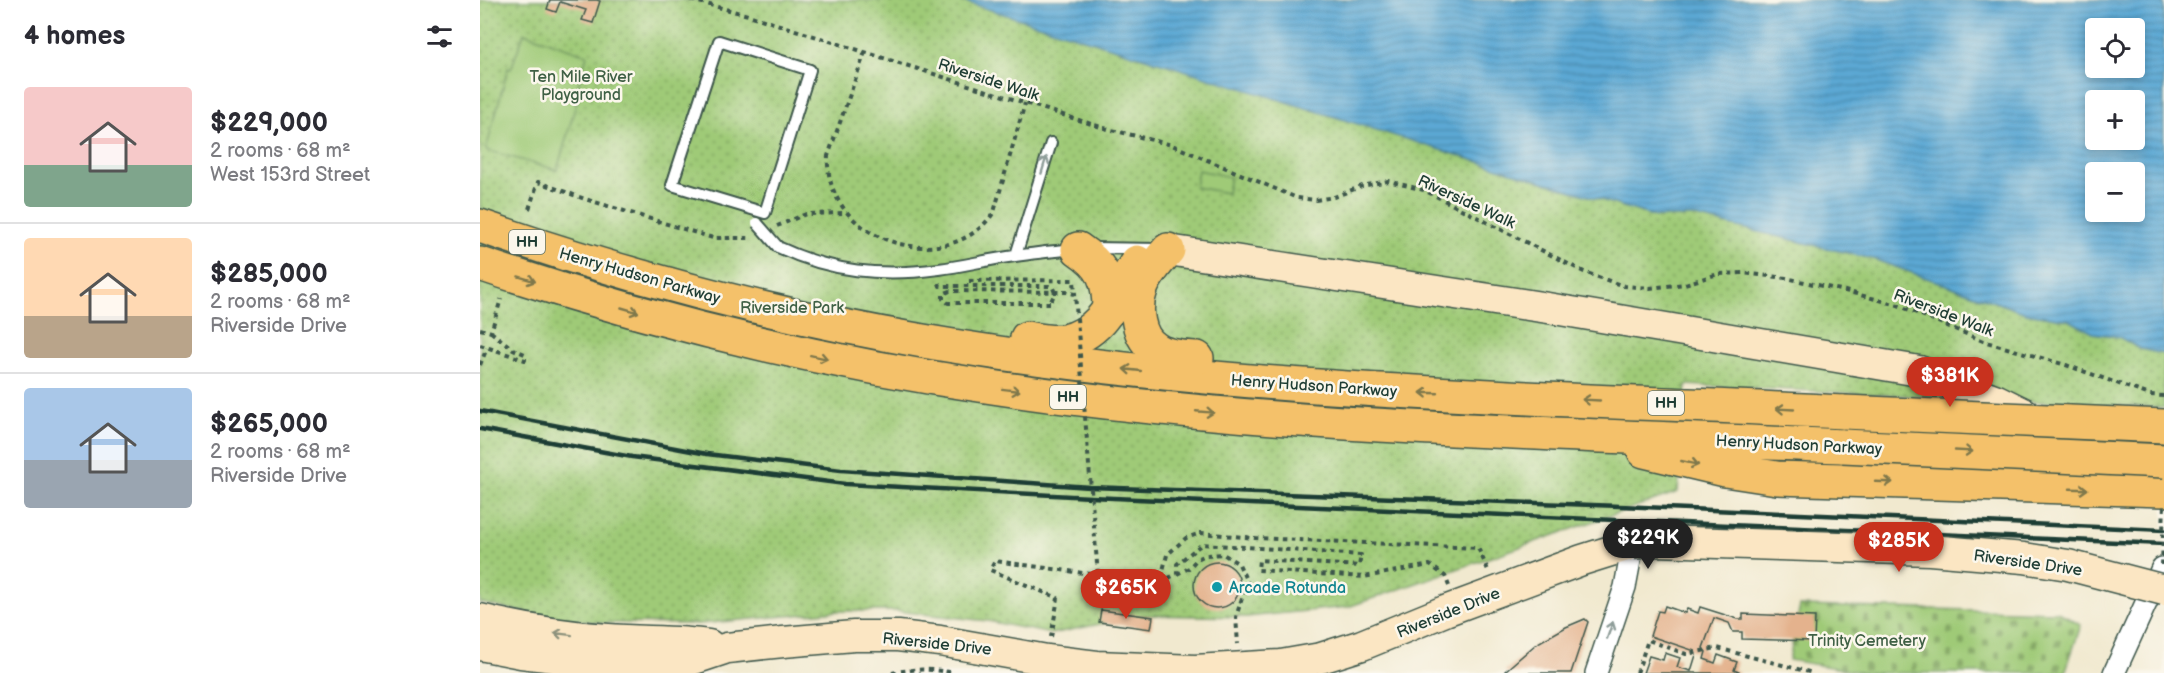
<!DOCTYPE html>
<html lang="en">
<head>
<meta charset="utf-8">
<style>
  :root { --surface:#fff; --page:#f7f7f7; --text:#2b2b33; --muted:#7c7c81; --line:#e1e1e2; --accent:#c8321e }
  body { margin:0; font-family:"Balsamiq Sans",sans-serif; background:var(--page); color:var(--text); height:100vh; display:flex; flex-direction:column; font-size:22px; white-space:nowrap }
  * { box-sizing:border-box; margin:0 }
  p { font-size:20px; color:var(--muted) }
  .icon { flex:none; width:33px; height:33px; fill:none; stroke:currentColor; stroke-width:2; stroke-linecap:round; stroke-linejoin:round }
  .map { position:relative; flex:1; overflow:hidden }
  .details { display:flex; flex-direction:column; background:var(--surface); width:480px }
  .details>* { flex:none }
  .buttons { position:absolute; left:1605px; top:18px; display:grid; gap:12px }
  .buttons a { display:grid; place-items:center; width:60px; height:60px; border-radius:6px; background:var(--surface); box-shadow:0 3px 9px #0003; font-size:30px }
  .price { position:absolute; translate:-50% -51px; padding:0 14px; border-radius:21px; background:var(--accent); color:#fff; font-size:20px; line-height:39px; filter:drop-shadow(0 2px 3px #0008) }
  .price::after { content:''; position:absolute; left:50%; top:36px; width:18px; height:14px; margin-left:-9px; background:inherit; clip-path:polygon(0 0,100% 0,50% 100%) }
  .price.selected { background:#222; color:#fff }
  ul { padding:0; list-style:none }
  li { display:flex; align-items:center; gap:18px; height:150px; padding:0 24px }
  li+li { border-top:2px solid var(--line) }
  li span { display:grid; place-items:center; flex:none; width:168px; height:120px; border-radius:6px; color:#555 }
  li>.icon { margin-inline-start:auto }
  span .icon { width:72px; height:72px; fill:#fffc; stroke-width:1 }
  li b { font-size:26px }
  h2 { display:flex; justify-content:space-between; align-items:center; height:72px; padding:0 24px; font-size:26px }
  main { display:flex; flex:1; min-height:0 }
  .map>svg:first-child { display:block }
</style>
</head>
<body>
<main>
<section class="details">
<h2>4 homes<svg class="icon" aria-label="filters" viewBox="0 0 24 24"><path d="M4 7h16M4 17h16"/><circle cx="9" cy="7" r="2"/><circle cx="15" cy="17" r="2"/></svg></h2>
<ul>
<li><span style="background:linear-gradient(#f6c9c9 65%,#7fa58c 0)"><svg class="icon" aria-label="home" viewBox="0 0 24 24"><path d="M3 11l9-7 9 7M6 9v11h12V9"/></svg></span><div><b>$229,000</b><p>2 rooms · 68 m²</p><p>West 153rd Street</p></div></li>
<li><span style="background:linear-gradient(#ffd9b3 65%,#b9a48a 0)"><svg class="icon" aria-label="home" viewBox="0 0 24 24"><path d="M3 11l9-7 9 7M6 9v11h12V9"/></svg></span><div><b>$285,000</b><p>2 rooms · 68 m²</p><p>Riverside Drive</p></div></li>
<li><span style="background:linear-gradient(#a9c7e8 60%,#9aa5b1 0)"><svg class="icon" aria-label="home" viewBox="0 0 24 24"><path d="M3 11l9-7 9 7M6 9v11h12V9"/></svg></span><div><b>$265,000</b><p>2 rooms · 68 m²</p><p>Riverside Drive</p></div></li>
</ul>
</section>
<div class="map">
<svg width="1684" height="673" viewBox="0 0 1684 673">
  <defs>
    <pattern id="cemetery-stones" width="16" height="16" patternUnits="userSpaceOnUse" patternTransform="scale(1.5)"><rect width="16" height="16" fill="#9fca77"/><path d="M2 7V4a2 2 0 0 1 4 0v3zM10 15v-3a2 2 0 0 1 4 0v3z" fill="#81a562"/></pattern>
    <pattern id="park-dots" width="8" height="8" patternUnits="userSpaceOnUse" patternTransform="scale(1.5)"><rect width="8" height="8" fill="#9fca77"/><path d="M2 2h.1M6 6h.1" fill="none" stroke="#81a562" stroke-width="1.8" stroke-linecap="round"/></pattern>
    <pattern id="water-rules" width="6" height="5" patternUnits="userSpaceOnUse" patternTransform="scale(1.5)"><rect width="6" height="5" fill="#5ba8d4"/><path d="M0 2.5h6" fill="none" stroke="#4b8aad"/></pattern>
  </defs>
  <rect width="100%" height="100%" fill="#fbf7ec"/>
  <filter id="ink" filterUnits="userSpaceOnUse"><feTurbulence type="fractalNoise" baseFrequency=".0167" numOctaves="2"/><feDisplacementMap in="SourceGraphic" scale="12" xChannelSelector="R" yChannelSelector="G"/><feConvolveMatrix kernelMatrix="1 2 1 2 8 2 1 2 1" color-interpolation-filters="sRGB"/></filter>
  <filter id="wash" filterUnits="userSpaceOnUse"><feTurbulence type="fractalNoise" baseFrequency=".008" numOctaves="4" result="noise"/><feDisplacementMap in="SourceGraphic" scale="24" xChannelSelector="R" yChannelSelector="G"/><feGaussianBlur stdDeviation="1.35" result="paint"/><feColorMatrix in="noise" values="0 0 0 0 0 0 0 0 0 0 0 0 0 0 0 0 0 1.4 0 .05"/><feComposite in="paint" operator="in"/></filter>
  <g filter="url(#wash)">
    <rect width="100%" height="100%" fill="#f1e9cf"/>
    <path fill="url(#cemetery-stones)" stroke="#5f8456" stroke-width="1.5" d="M1320,606L1578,612L1601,625L1585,673H1384L1309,660Z"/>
    <path fill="url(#park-dots)" stroke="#5f8456" stroke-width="1.5" d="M0,0H479L1176,217H1216L1393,259L1546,313L1589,320L1613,333L1639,337L1660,349L1684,354V408L1206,385L1198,492L868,607L766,617L664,615L571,634L508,621L415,611H358L219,624L123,623L51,614L0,603Z"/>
    <g fill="#9fca77" stroke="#5f8456" stroke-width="1.5">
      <path d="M44,33L107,55L97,90L100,91L77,170L6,150L28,68L31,69Z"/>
      <path d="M718,170L750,177L747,193L715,187Z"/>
    </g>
    <path fill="url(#water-rules)" stroke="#3d7284" stroke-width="1.5" fill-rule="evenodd" d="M479,0H1684V354L1660,349L1639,337L1613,333L1589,320L1546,313L1393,259L1216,217H1176ZM1616,28H1654V68H1616ZM1616,100H1654V140H1616ZM1616,172H1654V212H1616Z"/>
    <g id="blocks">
      <g fill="#e4b28d">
        <path d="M70,0H117L120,1L113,23L102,20L106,10L80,2L76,12L67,9Z"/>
        <circle cx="737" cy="585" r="23"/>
        <path d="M1185,606L1205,613L1207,609L1218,613L1220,607L1258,619H1263V614L1335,617L1334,641L1262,639V632H1253L1249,623L1234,618L1223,648L1226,652L1224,659L1235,663L1238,655L1257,662L1254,670L1261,673H1163L1169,656L1183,660L1185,653L1200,658L1197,667L1211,671L1216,655L1215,651L1170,636L1178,611L1183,612Z"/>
        <path d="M621,610L673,617L671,629L619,622Z"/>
        <path d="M1105,619L1108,622L1091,673H1027L1025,671L1056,644L1086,627Z"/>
      </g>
    </g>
  </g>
  <g filter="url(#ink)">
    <use href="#blocks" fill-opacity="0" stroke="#3e574b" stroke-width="1.5"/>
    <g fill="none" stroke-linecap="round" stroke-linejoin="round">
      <defs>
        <g id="lane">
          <path d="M239,41L330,70L285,213L192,185Z"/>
          <path d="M298,247C351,272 401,277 459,269C484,266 510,259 535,256C555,253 575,251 595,249"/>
          <path d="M610,248L682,249"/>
          <path d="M536,255L571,143"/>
        </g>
        <g id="street">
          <path d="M1116,673L1145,587L1153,544"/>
          <path d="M1634,673L1682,568"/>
        </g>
        <g id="secondary">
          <path d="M688,250L1068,308L1439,371L1517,400L1637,459"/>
          <path d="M0,619C42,629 85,636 128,639C162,642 195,640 229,645"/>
          <path d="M0,645L41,653L116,662H205L247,648L303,642L374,636H418L460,641L567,660L617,666L715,670L801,665L841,658L882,645L965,611L1102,560L1153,544"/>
        </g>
        <g id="highway">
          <path d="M0,226C145,276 293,315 443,341C747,393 1057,397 1364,412"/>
          <path d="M598,249C623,266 629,279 629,310"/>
          <path d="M688,250C678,262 666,274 661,289C654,308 657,338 676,349C687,357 704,357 717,358"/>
          <path d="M0,264C167,320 338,362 512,387C793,429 1079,433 1363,446"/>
          <path d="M547,338C559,340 572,343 584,341C625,334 637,292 657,262"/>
          <path d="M1164,451L1245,470L1297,478L1684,490"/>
        </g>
      </defs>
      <use href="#lane" stroke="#3e574b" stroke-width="14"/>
      <use href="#street" stroke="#3e574b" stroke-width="24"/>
      <use href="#secondary" stroke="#3e574b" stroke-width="33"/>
      <use href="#highway" stroke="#3e574b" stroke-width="36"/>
      <g stroke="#3e574b" stroke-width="4" stroke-dasharray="4.5 4.5" stroke-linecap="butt">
        <path d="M211,0L268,15L624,128L692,145L817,198L836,200L854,197L882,186L908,181L944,190L1104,272L1144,286L1170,288L1205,284L1238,274L1263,273L1306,278L1365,291L1418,305L1503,341L1586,365L1670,395L1684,396"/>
        <path d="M385,52L348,156C343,242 469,280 514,212L545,103"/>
        <path d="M49,209L58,182L105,199L233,238H271"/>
        <path d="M297,226L326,214L367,213"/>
        <path d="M489,281L594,280L595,294"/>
        <path d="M459,283L460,286H569L573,288L575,293L570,303"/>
        <path d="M0,329L11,332L21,299"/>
        <path d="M0,345L45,360V354L33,349L11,332"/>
        <path d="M0,365L7,348"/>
        <path d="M697,574L709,568L717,559L726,555L743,554L759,564L767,582L756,617L758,644"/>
        <path d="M680,582L697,574V564L722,544L881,555L879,566L779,560L778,570L884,577L950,565L965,576L969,586"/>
        <path d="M571,637L578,598L510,570L515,561L618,575L664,587L680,582L687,555L706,538L721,533L775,538L998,548L1008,570"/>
        <path d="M412,673C434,668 453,669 474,673"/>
        <path d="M1157,673L1168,640L1206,654L1237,648L1333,673"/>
      </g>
      <use href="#lane" stroke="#fff" stroke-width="10"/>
      <use href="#street" stroke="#fff" stroke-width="21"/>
      <use href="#secondary" stroke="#fbe6c3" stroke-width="30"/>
      <use href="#highway" stroke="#f4c16a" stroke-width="33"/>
      <g stroke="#1f3d34" stroke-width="4.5">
        <path d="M0,411L227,454L361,470L610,487L1140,506L1684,530"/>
        <path d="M0,429L152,457L365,484L611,497L1684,544"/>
      </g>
      <defs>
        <path id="lane-bridge" d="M277,223L298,247"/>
        <path id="secondary-bridge" d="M1153,544L1176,541L1450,550L1544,558L1588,565L1684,590"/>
        <g id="highway-bridge">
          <path d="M1364,412L1684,426"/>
          <path d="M1363,446L1684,461"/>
        </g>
      </defs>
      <use href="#lane-bridge" stroke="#3e574b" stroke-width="14" stroke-linecap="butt"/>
      <use href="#secondary-bridge" stroke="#3e574b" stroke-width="33" stroke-linecap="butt"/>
      <use href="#highway-bridge" stroke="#3e574b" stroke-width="36" stroke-linecap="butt"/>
      <g stroke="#3e574b" stroke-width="4" stroke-dasharray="4.5 4.5" stroke-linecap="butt">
        <path d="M570,303H468L463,299V294L470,291L587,292L595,294L618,575"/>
        <path d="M1682,565L1684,503"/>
      </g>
      <use href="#lane-bridge" stroke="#fff" stroke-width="10"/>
      <use href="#secondary-bridge" stroke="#fbe6c3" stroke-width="30"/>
      <use href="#highway-bridge" stroke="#f4c16a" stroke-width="33"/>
    </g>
    <defs><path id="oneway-shaft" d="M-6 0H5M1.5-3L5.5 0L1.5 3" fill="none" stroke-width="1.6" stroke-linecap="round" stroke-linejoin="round" transform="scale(1.5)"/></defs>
    <g stroke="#8f9e9a">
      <use href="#oneway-shaft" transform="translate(564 165) rotate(-73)"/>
      <use href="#oneway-shaft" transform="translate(1130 630) rotate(-71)"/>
    </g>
    <g stroke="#7f784c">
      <use href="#oneway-shaft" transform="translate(47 279) rotate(17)"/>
      <use href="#oneway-shaft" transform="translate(150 310) rotate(16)"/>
      <use href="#oneway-shaft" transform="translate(339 357) rotate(12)"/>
      <use href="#oneway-shaft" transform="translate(652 370) rotate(-174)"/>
      <use href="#oneway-shaft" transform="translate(531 390) rotate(7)"/>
      <use href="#oneway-shaft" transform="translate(949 393) rotate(-178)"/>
      <use href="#oneway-shaft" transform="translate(1111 400) rotate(-177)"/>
      <use href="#oneway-shaft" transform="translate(1305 409) rotate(-177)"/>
      <use href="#oneway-shaft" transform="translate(725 412) rotate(5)"/>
      <use href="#oneway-shaft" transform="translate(1484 451) rotate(3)"/>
      <use href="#oneway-shaft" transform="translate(1210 463) rotate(13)"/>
      <use href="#oneway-shaft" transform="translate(1404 482) rotate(2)"/>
      <use href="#oneway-shaft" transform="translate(1599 489) rotate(2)"/>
    </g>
    <use stroke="#8d927c" href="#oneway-shaft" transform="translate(83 634) rotate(-173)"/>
  </g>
  <circle fill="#0f9aa8" stroke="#fbf7ec" stroke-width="2" cx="737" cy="587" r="6"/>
  <g text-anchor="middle" stroke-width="5" stroke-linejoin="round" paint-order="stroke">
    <g fill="#fbf7ec" stroke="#61756b" stroke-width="1.5">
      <rect x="29" y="230" width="36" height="24" rx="4.5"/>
      <rect x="570" y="385" width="36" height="24" rx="4.5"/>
      <rect x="1168" y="391" width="36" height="24" rx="4.5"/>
    </g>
    <g font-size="15" font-weight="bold" fill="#1f3d34">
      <text x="47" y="247">HH</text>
      <text x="588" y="402">HH</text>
      <text x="1186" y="408">HH</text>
    </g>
    <g font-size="16" fill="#3f6045" stroke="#fbf7ec">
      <text x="101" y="82">Ten Mile River<tspan x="101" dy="18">Playground</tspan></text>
      <text x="312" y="313">Riverside Park</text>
      <text x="1387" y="646">Trinity Cemetery</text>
    </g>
    <g font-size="16" fill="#1f3d34" stroke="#fbf7ec">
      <text transform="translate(509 79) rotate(18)" y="6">Riverside Walk</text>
      <text transform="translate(987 201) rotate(25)" y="6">Riverside Walk</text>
      <text transform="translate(160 275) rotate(16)" y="6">Henry Hudson Parkway</text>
      <text transform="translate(1464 312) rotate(21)" y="6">Riverside Walk</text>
      <text transform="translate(834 385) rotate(4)" y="6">Henry Hudson Parkway</text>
      <text transform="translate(1319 444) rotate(3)" y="6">Henry Hudson Parkway</text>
      <text transform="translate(1548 562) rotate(8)" y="6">Riverside Drive</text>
      <text transform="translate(968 612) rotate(-22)" y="6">Riverside Drive</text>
      <text transform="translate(457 643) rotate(6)" y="6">Riverside Drive</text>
    </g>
    <g font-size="16" fill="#0d838f" stroke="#fbf7ec" text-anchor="start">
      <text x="749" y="593">Arcade Rotunda</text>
    </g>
  </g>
</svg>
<div class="buttons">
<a><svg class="icon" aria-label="locate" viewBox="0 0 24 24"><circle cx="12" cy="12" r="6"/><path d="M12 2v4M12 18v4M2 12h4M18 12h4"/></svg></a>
<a>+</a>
<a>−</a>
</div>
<b class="price" style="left:1470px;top:408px">$381K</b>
<b class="price selected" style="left:1168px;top:570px">$229K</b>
<b class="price" style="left:1419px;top:573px">$285K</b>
<b class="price" style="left:646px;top:620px">$265K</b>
</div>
</main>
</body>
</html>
